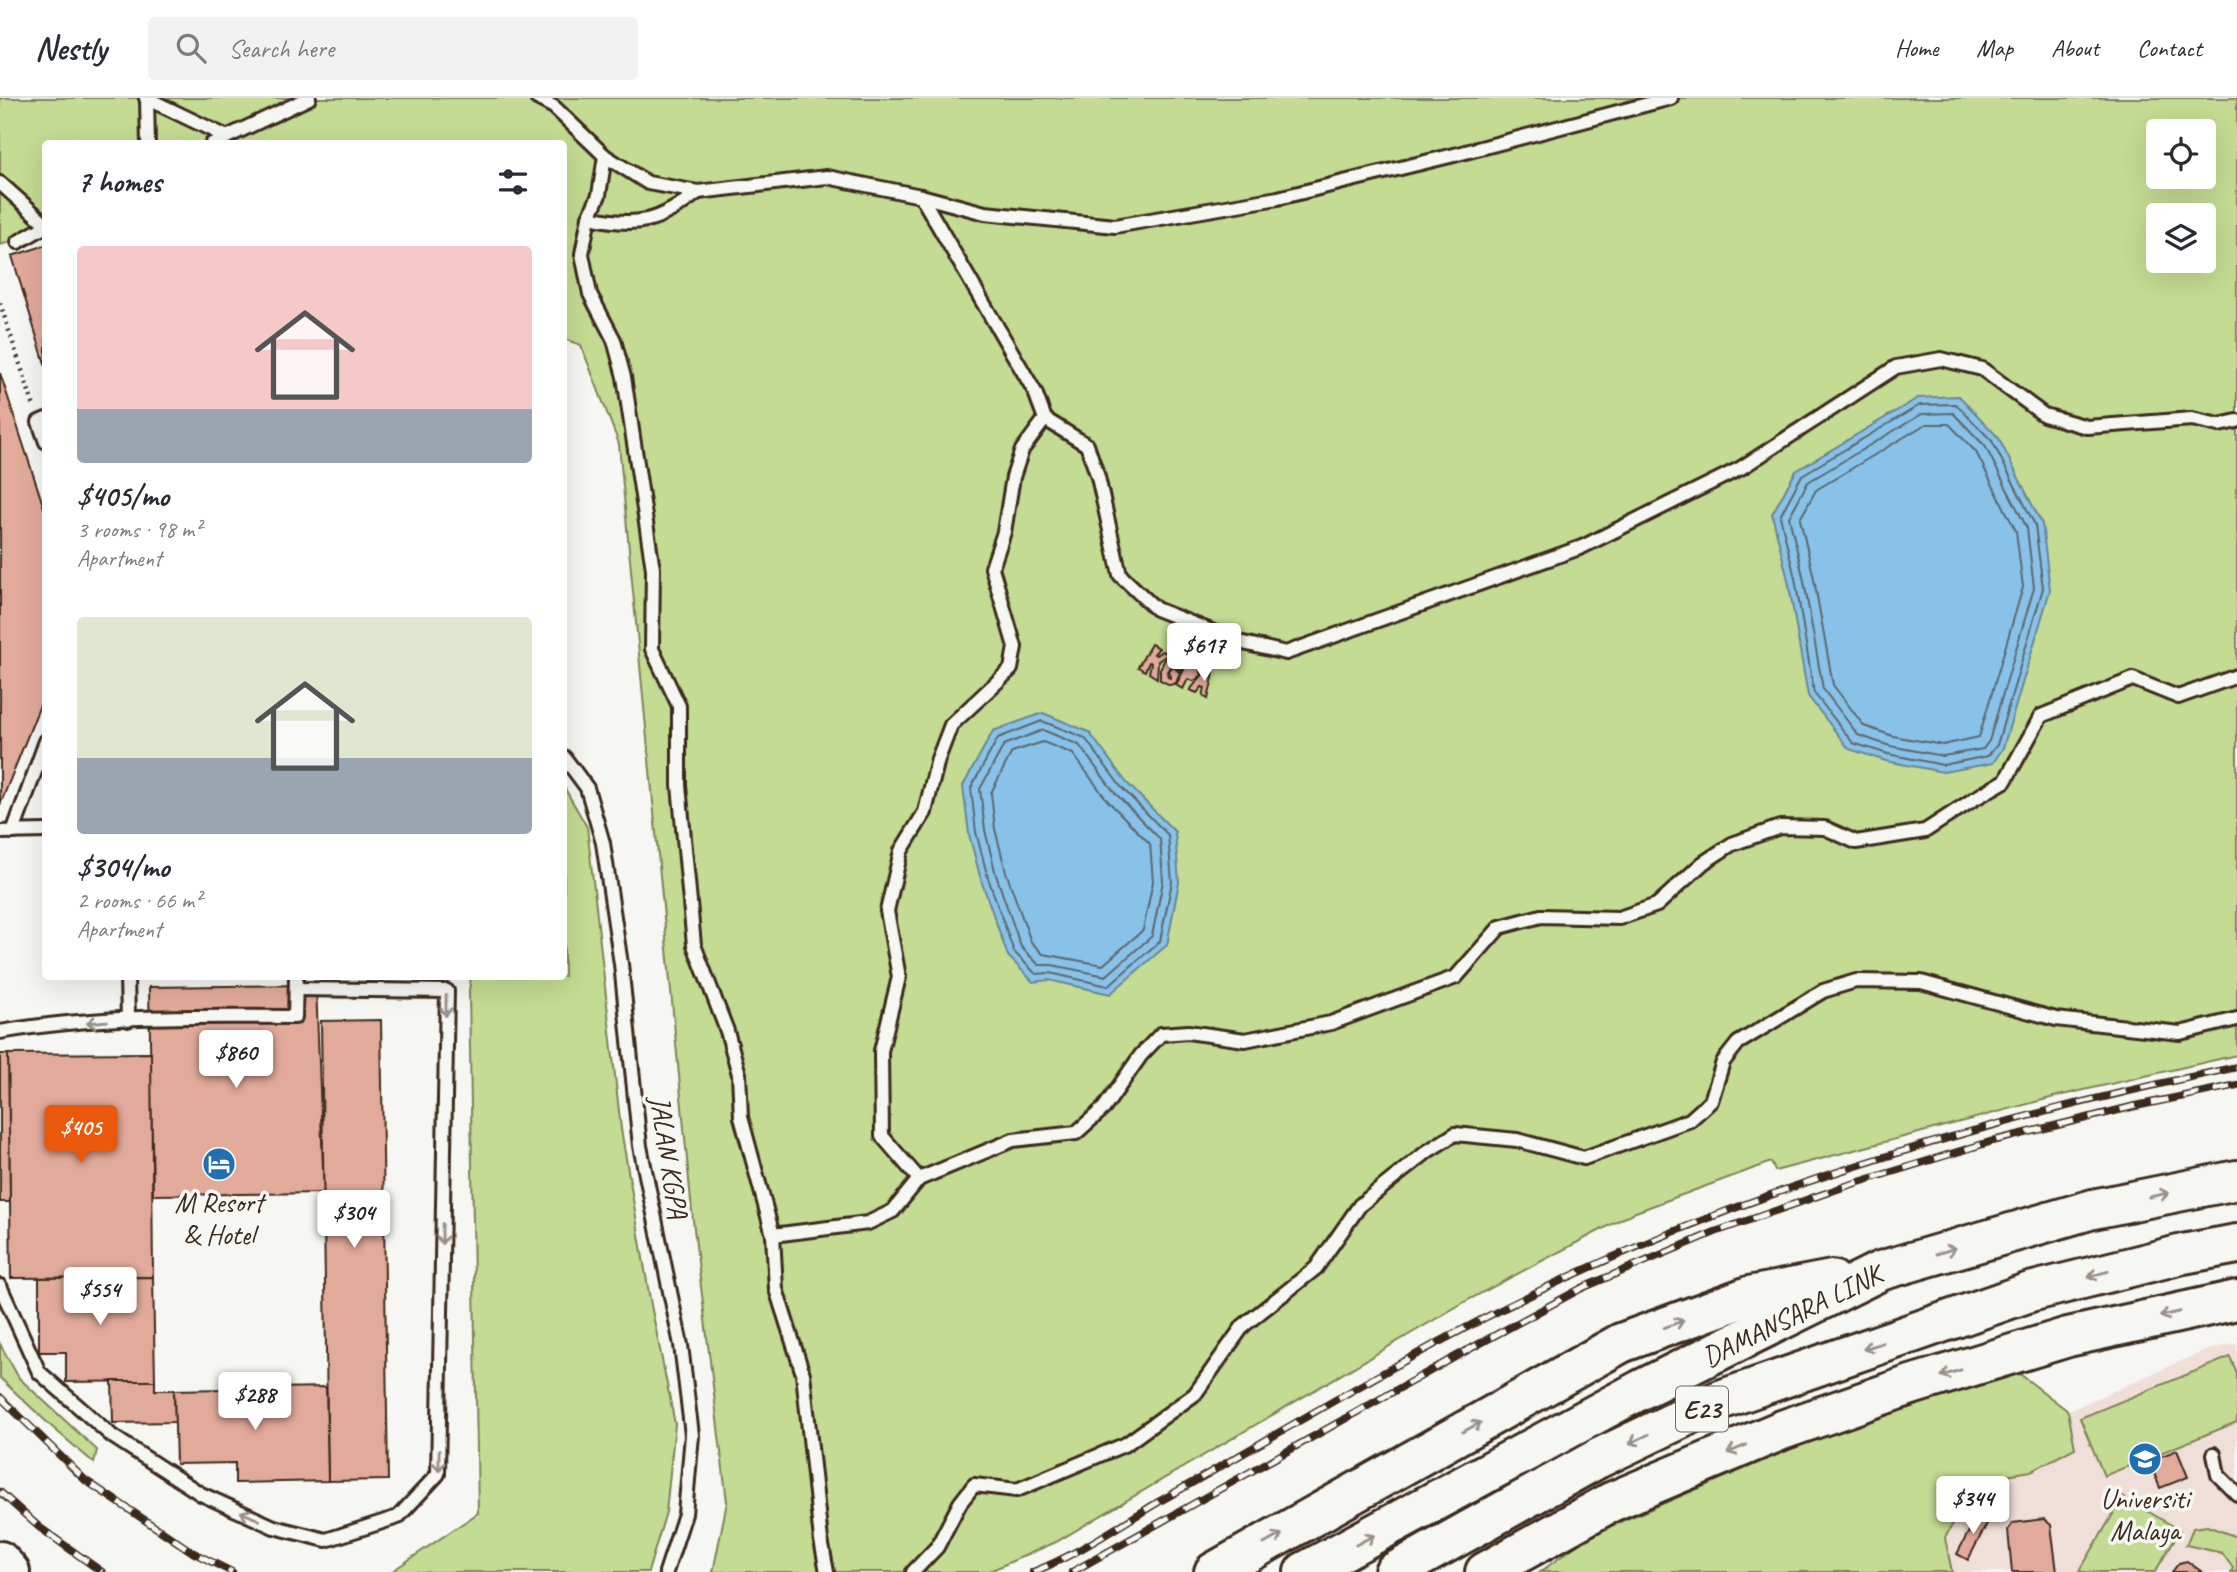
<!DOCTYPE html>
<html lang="en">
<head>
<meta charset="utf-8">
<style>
  :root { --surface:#fff; --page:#f2f2f3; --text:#2b2b33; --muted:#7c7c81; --line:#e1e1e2; --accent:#ea580c }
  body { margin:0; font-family:Caveat,sans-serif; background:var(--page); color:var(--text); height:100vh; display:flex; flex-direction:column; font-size:26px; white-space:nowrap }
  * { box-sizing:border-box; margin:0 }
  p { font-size:23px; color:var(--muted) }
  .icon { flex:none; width:38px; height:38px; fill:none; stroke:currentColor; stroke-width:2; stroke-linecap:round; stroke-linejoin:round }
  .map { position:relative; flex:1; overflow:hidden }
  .sheet { position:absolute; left:42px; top:42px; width:525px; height:840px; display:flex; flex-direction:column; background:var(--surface); border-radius:7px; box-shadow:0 7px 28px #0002 }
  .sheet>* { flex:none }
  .fabs { position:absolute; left:2146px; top:21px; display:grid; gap:14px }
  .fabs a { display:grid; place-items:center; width:70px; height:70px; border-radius:7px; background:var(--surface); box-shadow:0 7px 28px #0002; font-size:35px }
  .price { position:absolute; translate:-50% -60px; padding:0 16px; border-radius:7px; background:#fff; color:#222; font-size:23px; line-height:46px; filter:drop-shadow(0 2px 4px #0008) }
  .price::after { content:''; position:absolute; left:50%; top:42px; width:21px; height:16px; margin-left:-10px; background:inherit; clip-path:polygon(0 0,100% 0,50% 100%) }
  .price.active { background:var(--accent); color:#fff }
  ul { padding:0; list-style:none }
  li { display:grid; align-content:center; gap:14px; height:371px; padding:0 35px }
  li span { display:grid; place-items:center; height:217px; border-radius:7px; color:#555 }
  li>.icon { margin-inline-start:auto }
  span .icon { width:126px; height:126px; fill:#fffc; stroke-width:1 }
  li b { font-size:30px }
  h2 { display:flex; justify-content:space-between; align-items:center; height:84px; padding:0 35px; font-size:30px }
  header { display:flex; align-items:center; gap:42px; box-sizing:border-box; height:98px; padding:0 35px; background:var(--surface); border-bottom:2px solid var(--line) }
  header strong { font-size:33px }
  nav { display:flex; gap:38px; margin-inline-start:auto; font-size:24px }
  .search { width:490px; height:63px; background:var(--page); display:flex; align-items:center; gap:18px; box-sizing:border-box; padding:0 24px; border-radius:7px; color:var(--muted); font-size:26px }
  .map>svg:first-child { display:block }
</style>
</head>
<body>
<header>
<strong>Nestly</strong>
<div class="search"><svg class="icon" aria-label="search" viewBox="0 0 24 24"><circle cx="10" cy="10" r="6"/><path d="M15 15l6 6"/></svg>Search here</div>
<nav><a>Home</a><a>Map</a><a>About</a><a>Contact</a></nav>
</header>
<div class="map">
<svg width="2237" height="1474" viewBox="0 0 2237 1474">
  <rect width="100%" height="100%" fill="#f6f6f2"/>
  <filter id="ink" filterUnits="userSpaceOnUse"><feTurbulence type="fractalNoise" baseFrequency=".0143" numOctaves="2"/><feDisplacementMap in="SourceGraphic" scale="14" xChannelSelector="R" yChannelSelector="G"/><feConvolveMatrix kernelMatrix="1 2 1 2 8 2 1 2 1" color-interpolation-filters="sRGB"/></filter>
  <g filter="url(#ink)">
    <path fill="#f0dfd8" d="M2237,1245V1474H1952L1945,1440L1969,1396L1994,1379L2031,1373L2075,1350L2068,1313L2204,1253Z"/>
    <g fill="#c3db92" stroke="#7f8258" stroke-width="2" fill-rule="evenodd">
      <path d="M0,0H2237V957L2058,998L1775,1073L1771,1064L1633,1115L1468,1202L1056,1444L992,1472L985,1474H713L727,1404L692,1114L619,346L581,247L564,241V46H46L45,134L0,147ZM2158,33H2203V79H2158ZM2158,117H2203V163H2158Z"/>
      <path d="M564,689L587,729L621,1031L651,1207L675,1326L666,1414L648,1474H391L478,1415L469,893L471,879L564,878Z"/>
      <path d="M0,1246L19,1280L97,1352L94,1365L52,1329L0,1280Z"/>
      <path d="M2230,1259L2237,1275V1324L2104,1378L2080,1320Z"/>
      <path d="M2016,1273L2068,1313L2075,1350L2031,1373L1994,1379L1969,1396L1945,1440L1952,1474H1540L1592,1436L1836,1332Z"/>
      <path d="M2123,1399L2180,1432L2155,1474H2079Z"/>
      <path d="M2207,1428L2237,1439V1474H2231L2233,1470L2222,1455L2186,1447L2193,1430Z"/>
    </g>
    <g fill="#89c2e8" stroke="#6a8597" stroke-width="2">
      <path d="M1959,298L1998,339L2042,426L2050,492L2003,650L1993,665L1943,674L1886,663L1849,651L1808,598L1788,482L1772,416L1796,373L1918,300Z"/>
      <path d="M1043,615L1089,634L1126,684L1175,734L1179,784L1167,847L1110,896L1049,882L1033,884L1008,858L981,782L969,736L963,688L993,633Z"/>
    </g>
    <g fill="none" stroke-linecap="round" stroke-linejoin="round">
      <g stroke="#5a676f" stroke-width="2">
        <path d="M1956,306L1992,343L2035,427L2043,490L1997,647L1988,658L1943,667L1888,656L1853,645L1814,595L1795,480L1780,418L1802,377L1920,307Z"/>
        <path d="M1953,315L1985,348L2027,430L2034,490L1989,643L1983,651L1943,658L1890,648L1858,637L1823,591L1803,478L1789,419L1808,384L1922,316Z"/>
        <path d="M1926,326H1949L1976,354L2016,433L2023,489L1979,639L1943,647L1893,638L1864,628L1833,587L1813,476L1800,421L1816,392Z"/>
        <path d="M1042,623L1085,640L1121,689L1168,737L1172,784L1160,843L1108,888L1050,875L1036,876L1014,854L988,780L976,734L971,690L998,640Z"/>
        <path d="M1043,632L1079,647L1115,695L1160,741L1163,783L1152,838L1106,878L1052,867H1039L1021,849L996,777L985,732L980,691L1004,647Z"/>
        <path d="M1043,644L1073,656L1107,702L1150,746L1153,783L1143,832L1103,867L1043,856L1031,844L1006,774L995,731L991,695L1012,654Z"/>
      </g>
    </g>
    <g fill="#e2aa9b" stroke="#3b2a1e" stroke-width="2">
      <path d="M46,147V269L12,158Z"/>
      <path d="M0,275L46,416V592L0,707Z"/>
      <path d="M1151,546L1159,550L1154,556L1156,557L1162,553L1169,556L1158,563L1157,580L1149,575L1151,565L1149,564L1145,573L1138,569Z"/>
      <path d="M1175,558L1183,562L1184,568L1181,573L1175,566L1171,567L1167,574L1168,579L1170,580L1171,578L1169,574L1171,569L1175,570L1180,575L1176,585L1170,587L1160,582V571L1165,561Z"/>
      <path d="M1188,564L1200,570L1202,577L1194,583L1188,581L1183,591L1176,587Z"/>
      <path d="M1207,571L1214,575L1208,601L1203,598L1205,590L1202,589L1197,595L1190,592Z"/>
      <path d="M316,887L324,1095L153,1097L149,889Z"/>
      <path d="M381,922L388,1382L328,1383L321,923Z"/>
      <path d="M151,955L153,1179L11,1180L8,956Z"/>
      <path d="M0,956H8L10,1104H0Z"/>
      <path d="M153,1179L155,1283L66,1284V1254H39V1180Z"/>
      <path d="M112,1283H155V1292H174L175,1324L113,1325Z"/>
      <path d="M326,1289L328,1383L235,1385V1365L176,1366L174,1292Z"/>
      <path d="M2177,1352L2188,1379L2160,1390L2149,1363Z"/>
      <path d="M1979,1414L1990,1420L1968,1462L1957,1456Z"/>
      <path d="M2044,1421L2051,1427L2057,1474H2012L2008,1432L2013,1425Z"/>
      <path d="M2187,1463L2202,1474H2172L2179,1465Z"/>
    </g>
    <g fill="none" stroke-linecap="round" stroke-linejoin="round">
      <defs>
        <g id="service">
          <path d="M146,0L227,39"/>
          <path d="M537,0L554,9L605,58L648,85L698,94L827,79L921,98L985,115L1115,128L1278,100L1454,57L1671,0"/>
          <path d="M147,1L148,46"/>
          <path d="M212,46L309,0"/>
          <path d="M605,58L599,97L589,119L582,156L590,196L614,242L624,279L653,471L652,551L679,608V687L694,847L727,933L739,976L741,1019L773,1137L776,1191L803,1276L821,1442L827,1474"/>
          <path d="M0,85L46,126"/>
          <path d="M589,119C637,130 660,124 698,94"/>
          <path d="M18,144L46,128"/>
          <path d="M46,321L39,324L46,344"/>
          <path d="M1045,321L1087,347L1098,379L1120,477L1156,511L1239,544L1286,555L1582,449L1741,370L1896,269L1941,261L1982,271L2044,317L2087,329L2192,321L2219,327L2237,323"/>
          <path d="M564,659L587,690L603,745L621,866L640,1048L681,1247L692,1337L685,1416L666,1474"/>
          <path d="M0,734L46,733"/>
          <path d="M13,734L46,643"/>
          <path d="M127,878L128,922"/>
          <path d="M0,934C97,917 198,918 295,919L296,878"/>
          <path d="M919,1081L882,1038L881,953L899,879L887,813L901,753L925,714L938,661L951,627L1011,571L1015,549L992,470L1004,434L1013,379L1022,352L1045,321L1035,294L921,98"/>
          <path d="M773,1137L868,1125L893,1113L919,1081L1013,1042L1076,1035L1104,1010L1141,957L1161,936L1188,934L1245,942L1331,925L1456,879L1500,829L1541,818L1619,820L1657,807L1703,765L1732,746L1780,729L1825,730L1856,744L1925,733L1974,701L2005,683L2041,618L2133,581L2178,599L2237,578"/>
          <path d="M0,1188L39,1274L112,1338L201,1396L274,1429L326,1442L398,1419L438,1376L447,893L296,891"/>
          <path d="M2214,1356L2218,1377L2237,1396"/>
          <path d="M913,1474L937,1449L960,1405L974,1387L1017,1392L1126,1346L1195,1296L1243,1228L1316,1170L1360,1107L1428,1053L1455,1036L1517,1042L1584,1060L1690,1022L1711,1003L1723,964L1738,945L1823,893L1856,883L1921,884L2056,921L2180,935L2237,921"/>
        </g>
        <path id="primary" d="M1485,1474L1611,1404L1782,1332L1911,1287L2068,1239L2237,1202"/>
        <g id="motorway">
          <path d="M0,1463L10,1474"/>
          <path d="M1214,1474L1621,1245L1749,1198L1832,1182"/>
          <path id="s1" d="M1304,1474L1642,1291L1880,1173L2093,1111L2237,1082"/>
          <path d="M1394,1474L1597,1361L1720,1302L2030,1194L2183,1156L2237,1146"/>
        </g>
      </defs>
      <use href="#service" stroke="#3b2a1e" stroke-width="18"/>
      <use href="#primary" stroke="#3b2a1e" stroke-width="44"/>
      <use href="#motorway" stroke="#3b2a1e" stroke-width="44"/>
      <path stroke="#3b2a1e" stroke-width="4.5" stroke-dasharray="2 5" stroke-linecap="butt" d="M0,205L34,309"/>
      <use href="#service" stroke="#f6f6f2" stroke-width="12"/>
      <use href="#primary" stroke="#f6f6f2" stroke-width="38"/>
      <use href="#motorway" stroke="#f6f6f2" stroke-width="38"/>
      <defs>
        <g id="rail">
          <path d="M0,1299L85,1382L194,1455L232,1474"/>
          <path d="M0,1394L39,1429L102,1474"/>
          <path d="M1033,1474C1077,1457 1120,1427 1160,1403C1254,1350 1346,1294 1441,1243C1691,1107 1960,1027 2237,969"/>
          <path d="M1072,1474L1455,1259L1582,1190L1715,1134L1846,1088L1993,1043L2131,1009L2237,987"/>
        </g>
      </defs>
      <use href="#rail" stroke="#3b2a1e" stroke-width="8"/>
      <use href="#rail" stroke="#f6f6f2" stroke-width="5" stroke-dasharray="16" stroke-linecap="butt"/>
    </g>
    <defs><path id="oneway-shaft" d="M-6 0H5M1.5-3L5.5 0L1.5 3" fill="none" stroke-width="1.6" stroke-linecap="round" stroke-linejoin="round" transform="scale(1.75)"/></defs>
    <g stroke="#989088">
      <use href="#oneway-shaft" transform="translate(446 908) rotate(91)"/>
      <use href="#oneway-shaft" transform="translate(97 924) rotate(175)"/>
      <use href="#oneway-shaft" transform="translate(2159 1097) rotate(-12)"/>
      <use href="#oneway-shaft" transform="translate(442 1136) rotate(91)"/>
      <use href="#oneway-shaft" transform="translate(1946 1153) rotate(-17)"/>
      <use href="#oneway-shaft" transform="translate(2098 1176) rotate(165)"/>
      <use href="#oneway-shaft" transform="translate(2170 1216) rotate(167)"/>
      <use href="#oneway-shaft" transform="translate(1674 1226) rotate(-20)"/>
      <use href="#oneway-shaft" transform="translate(1873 1248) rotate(161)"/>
      <use href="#oneway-shaft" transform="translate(1951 1275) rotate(163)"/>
      <use href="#oneway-shaft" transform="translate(1472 1329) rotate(-29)"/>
      <use href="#oneway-shaft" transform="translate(1639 1341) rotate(155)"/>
      <use href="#oneway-shaft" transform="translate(1737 1351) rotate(157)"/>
      <use href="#oneway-shaft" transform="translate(439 1363) rotate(91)"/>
      <use href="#oneway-shaft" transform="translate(250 1418) rotate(-156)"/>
      <use href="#oneway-shaft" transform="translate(1273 1441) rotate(-29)"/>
      <use href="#oneway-shaft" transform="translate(1365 1442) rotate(-28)"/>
    </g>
  </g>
  <defs>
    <symbol id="hotel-disc" viewBox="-11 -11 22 22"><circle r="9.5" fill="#1f6fb2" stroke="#f6f6f2"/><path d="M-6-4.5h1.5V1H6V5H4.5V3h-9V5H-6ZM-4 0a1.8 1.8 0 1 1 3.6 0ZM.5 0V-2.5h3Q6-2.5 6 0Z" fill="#fff"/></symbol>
    <symbol id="university-disc" viewBox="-11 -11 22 22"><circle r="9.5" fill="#1f6fb2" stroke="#f6f6f2"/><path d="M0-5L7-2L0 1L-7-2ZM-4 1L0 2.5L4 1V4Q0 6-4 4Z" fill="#fff"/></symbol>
  </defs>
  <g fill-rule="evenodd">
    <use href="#hotel-disc" x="200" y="1047" width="38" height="38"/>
    <use href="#university-disc" x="2126" y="1342" width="38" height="38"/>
  </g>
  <g text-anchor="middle" stroke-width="7" stroke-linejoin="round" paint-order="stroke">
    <rect fill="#f6f6f2" stroke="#73675e" stroke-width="2" x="1676" y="1288.5" width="52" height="45" rx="5"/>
    <g font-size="26" font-weight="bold" fill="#3b2a1e">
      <text x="1702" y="1320">E23</text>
    </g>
    <g font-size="28" fill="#3b2a1e" stroke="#f6f6f2">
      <text transform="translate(670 1059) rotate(81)" y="10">JALAN KGPA</text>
      <text dy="10" stroke="none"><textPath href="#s1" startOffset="551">DAMANSARA LINK</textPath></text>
    </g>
    <g font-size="28" fill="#3b2a1e" stroke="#f6f6f2">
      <text x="219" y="1114">M Resort<tspan x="219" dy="32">&amp; Hotel</tspan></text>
      <text x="2145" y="1410">Universiti<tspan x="2145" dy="32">Malaya</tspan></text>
    </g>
  </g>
</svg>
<div class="fabs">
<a><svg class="icon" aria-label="locate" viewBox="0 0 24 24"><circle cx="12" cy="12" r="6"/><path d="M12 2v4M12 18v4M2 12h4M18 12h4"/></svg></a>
<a><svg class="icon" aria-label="layers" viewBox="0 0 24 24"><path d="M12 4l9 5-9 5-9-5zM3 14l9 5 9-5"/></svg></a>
</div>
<b class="price" style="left:1204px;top:585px">$617</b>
<b class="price" style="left:236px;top:992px">$860</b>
<b class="price active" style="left:81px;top:1067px">$405</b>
<b class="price" style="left:354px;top:1152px">$304</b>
<b class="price" style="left:100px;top:1229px">$554</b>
<b class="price" style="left:255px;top:1334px">$288</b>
<b class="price" style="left:1973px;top:1438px">$344</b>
<section class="sheet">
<h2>7 homes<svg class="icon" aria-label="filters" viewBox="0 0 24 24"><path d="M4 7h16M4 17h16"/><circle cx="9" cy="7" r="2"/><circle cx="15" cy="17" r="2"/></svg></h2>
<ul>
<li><span style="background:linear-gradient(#f6c9c9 75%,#9aa5b1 0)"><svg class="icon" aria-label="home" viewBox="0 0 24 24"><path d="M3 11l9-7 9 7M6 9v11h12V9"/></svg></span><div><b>$405/mo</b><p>3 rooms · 98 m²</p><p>Apartment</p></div></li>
<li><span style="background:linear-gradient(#dfe7d0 65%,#9aa5b1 0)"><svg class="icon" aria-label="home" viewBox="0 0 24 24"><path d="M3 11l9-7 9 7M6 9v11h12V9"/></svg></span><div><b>$304/mo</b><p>2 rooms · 66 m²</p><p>Apartment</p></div></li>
</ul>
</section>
</div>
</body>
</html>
